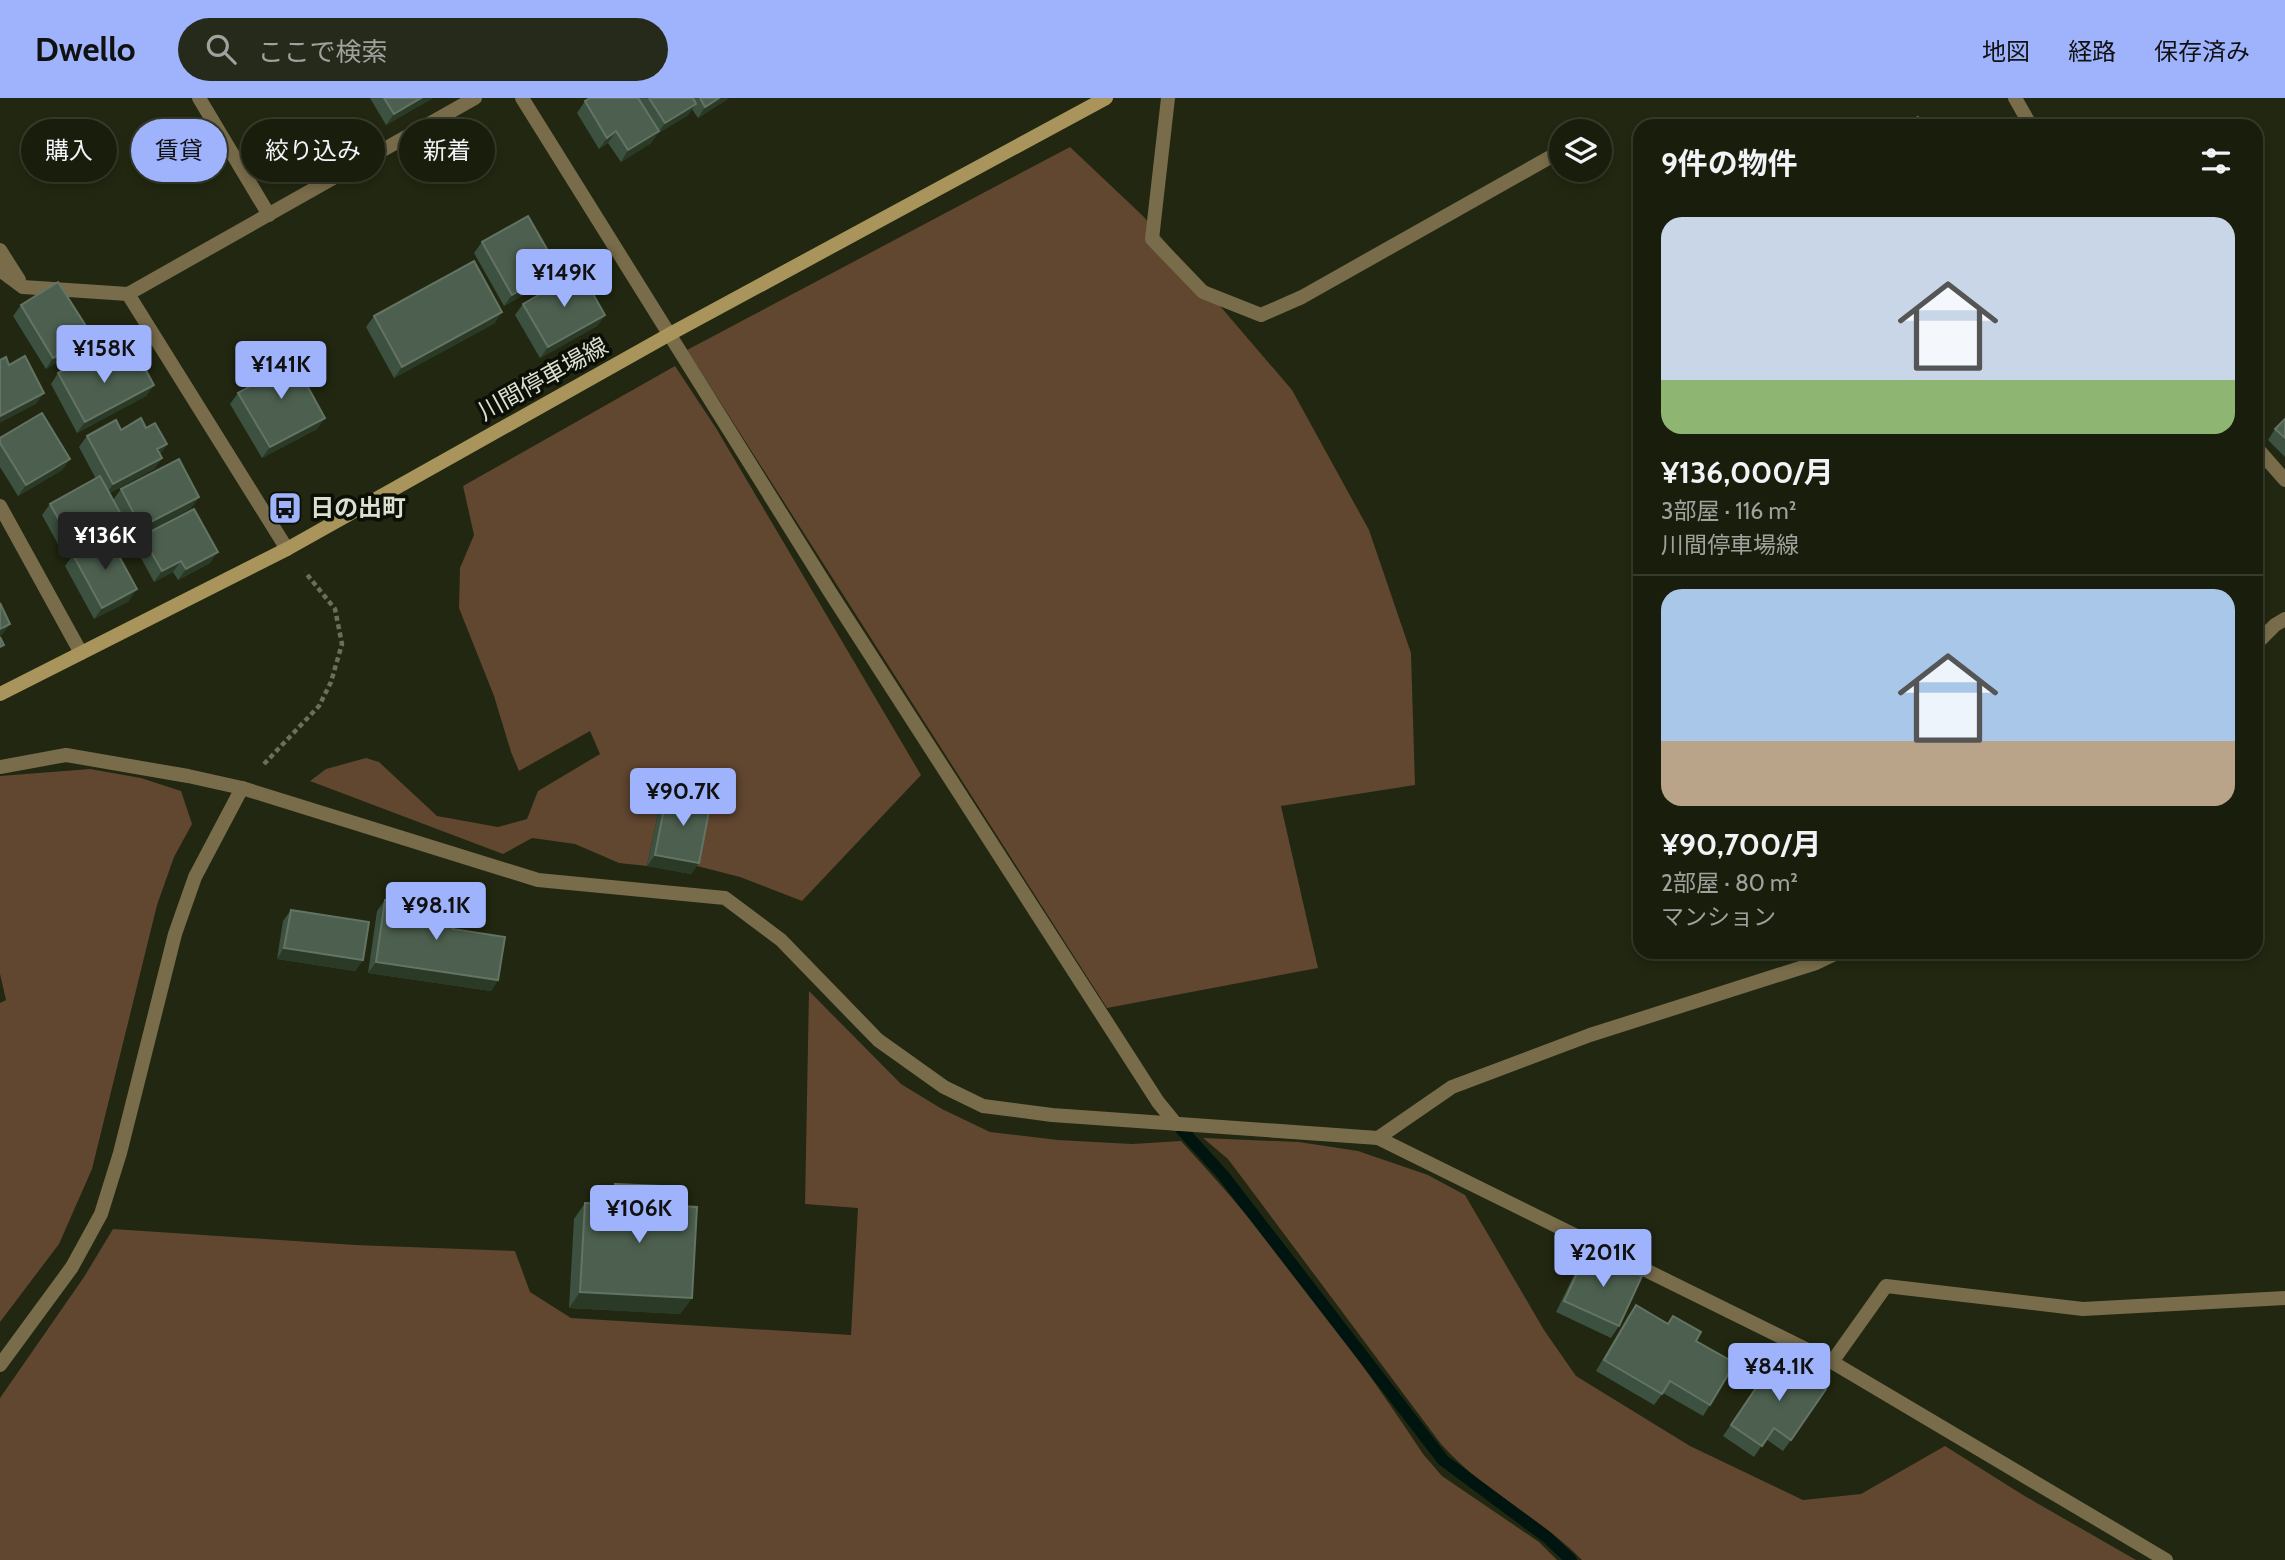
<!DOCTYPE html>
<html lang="ja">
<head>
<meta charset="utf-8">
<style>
  :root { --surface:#191d0c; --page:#262a1a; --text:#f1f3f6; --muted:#9fa29d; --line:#373b2d; --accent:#9fb3fd }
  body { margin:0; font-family:Cabin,"Noto Sans JP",sans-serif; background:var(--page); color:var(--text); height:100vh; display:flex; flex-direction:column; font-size:26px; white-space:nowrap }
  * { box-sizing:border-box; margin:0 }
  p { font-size:23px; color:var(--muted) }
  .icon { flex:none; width:38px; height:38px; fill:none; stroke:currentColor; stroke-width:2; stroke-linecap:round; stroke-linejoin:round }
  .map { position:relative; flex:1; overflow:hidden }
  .sheet { position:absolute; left:1633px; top:21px; width:630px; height:840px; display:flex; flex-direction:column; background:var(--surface); border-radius:21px; box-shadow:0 4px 10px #0003,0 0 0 2px var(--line) }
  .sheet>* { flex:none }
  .hud { position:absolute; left:21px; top:21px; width:665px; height:63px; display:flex; gap:14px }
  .buttons { position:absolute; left:1549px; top:21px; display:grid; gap:14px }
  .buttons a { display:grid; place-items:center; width:63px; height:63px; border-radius:50%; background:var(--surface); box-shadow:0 4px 10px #0003,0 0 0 2px var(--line); font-size:35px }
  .price { position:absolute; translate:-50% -60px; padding:0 16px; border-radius:7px; background:var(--accent); color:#111; font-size:23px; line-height:46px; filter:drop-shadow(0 2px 4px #0008) }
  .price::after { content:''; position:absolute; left:50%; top:42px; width:21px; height:16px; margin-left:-10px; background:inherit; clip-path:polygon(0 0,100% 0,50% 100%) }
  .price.active { background:#222; color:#fff }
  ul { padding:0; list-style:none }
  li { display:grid; align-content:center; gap:14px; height:371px; padding:0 28px }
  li+li { border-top:2px solid var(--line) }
  li span { display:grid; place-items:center; height:217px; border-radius:21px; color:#555 }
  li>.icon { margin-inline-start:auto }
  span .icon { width:126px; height:126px; fill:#fffc; stroke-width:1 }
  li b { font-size:30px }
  h2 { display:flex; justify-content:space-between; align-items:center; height:84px; padding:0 28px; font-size:30px }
  .chip { padding:0 24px; border-radius:32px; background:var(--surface); box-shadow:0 4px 10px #0003,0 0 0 2px var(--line); font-size:24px; line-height:63px }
  .chip.active { background:var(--accent); color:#111 }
  header { display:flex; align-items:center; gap:42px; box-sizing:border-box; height:98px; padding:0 35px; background:var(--accent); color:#111 }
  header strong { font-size:33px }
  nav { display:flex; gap:38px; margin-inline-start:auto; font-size:24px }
  .search { width:490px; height:63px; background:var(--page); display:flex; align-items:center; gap:18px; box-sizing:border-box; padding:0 24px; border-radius:38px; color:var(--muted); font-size:26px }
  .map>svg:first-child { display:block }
</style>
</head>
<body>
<header>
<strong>Dwello</strong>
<div class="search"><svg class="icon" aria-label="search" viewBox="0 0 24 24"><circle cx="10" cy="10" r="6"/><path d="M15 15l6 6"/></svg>ここで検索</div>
<nav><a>地図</a><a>経路</a><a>保存済み</a></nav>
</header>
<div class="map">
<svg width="2285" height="1462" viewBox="0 0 2285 1462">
  <rect width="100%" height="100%" fill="#212710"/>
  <g fill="#614630">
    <path d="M1070,49L1143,118L1292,292L1369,432L1411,555L1415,687L1281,708L1318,870L1107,910L687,252Z"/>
    <path d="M675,268L716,330L921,677L802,803L740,779L693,767L660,706L647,768L619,765L575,746L532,740L503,756L310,683L326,671L366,660L379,664L437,718L498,729L527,721L538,693L600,656L590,633L519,673L511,654L494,598L459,510L460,470L474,437L463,388Z"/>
    <path d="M90,671L141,680L181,693L192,726L174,759L157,807L92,1071L59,1146L0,1224V905L6,902L0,876V678Z"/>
    <path d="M809,893L901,986L942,1011L990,1034L1058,1042L1132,1046L1181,1043C1271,1140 1350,1245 1423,1356L1442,1378L1539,1444L1557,1462H0V1300L84,1179L113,1131L355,1147L515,1153L530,1194L571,1220L851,1237L858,1110L805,1106Z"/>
    <path d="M1203,1040L1299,1044L1358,1053L1428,1077L1465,1097L1544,1232L1576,1278L1690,1348L1803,1402L1861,1396L1945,1348L2023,1397L2136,1462H1582C1539,1418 1481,1392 1441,1346L1228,1061Z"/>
  </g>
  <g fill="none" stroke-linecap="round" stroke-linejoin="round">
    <path stroke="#001410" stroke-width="12" d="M1172,1021L1223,1077L1443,1362L1548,1440L1571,1462"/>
    <path stroke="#696f5b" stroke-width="4.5" stroke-dasharray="5 3.5" stroke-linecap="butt" d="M264,666L319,608L331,584L342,546L335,511L305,474"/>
    <g stroke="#786c4a" stroke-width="14">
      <path d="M199,0L269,117"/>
      <path d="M522,0L830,494L1158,1004L1176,1026"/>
      <path d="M1168,0L1152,141L1203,194L1261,217L1302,199L1561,53"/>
      <path d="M2015,0L2031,28"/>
      <path d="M0,152L19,182"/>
      <path d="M0,172L23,189L128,196L475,0"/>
      <path d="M128,196L287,451"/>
      <path d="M2256,349L2285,382"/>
      <path d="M0,408L81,555"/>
      <path d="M2256,546L2275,527L2285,521"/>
      <path d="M0,669L66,657L188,678L242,690L538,782L725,800L781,842L878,942L944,989L983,1008L1052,1017L1378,1040L1832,1264L2166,1462"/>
      <path d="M1378,1040L1452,989L1590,937L1816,865L1839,854"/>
      <path d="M1832,1264L1886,1188L2083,1211L2285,1200"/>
      <path d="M0,1267L72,1169L101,1116L120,1055L175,836L195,779L242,690"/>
    </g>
    <path stroke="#a9955c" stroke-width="14" d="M0,596L287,451L670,236L1106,0"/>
  </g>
  <g fill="#3c5140">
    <path d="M370,0H433L386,27Z"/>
    <path d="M590,0H729L698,20L692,11L688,17L657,36L651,45L621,64L608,45L599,51L577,15L585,3Z"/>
    <path d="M482,144L543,169L536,174L532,192L504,208L474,155Z"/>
    <path d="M523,206L605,217L597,228L540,260L515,217Z"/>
    <path d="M21,207L83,248L46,271L13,218Z"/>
    <path d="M374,218L495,225L394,280L366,229Z"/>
    <path d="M260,267L325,320L317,331L262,360L230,306L238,295L257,284L252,278Z"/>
    <path d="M104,274L154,287L146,298L77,335L51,286L58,275Z"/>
    <path d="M2285,321V359L2268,342L2275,331Z"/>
    <path d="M146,330L167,346L160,356L162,360L154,371L109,395L113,402L121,391L199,399L191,410L134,441L123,420L115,431L65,459L42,417L50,406L96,381L79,349L87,338L121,332Z"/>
    <path d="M0,340L70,361L62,372L18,398L0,369Z"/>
    <path d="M142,438L210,465L178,482L173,474L154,484L135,449Z"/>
    <path d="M73,457L129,503L94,521L65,468Z"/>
    <path d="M667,695L699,765L691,776L647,768L660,706Z"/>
    <path d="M385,802L453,831L498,882L491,893L368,875L377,813Z"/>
    <path d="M291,812L363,862L355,873L277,861L283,823Z"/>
    <path d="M615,1086L659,1107L692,1200L680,1216L569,1210L574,1121L585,1105L604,1106V1102Z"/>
    <path d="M1587,1154L1619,1228L1611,1240L1556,1214L1580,1165Z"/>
    <path d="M1636,1207L1696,1243L1710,1307L1703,1318L1663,1295L1654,1307L1596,1273L1628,1218Z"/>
    <path d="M1777,1259L1791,1342L1783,1353L1766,1341L1754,1359L1723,1338Z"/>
  </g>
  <g fill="#2a3a26">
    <path d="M421,0H433L386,27L394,16Z"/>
    <path d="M719,0H729L698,20L705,9Z"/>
    <path d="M696,6L688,17L657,36L665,25Z"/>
    <path d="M616,33L608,45L599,51L607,40Z"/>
    <path d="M659,33L651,45L621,64L628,52Z"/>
    <path d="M551,158L543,169L526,180L533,169Z"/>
    <path d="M540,181L532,192L504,208L512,197Z"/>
    <path d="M502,214L495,225L394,280L402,269Z"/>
    <path d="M605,217L597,228L540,260L548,249Z"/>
    <path d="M91,236L83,248L46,271L53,260Z"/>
    <path d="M154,287L146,298L77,335L85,324Z"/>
    <path d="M44,295L36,306L0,325V318Z"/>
    <path d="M325,320L317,331L262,360L270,349Z"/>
    <path d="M167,346L159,357L157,351Z"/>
    <path d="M162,360L154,371L105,398L113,386Z"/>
    <path d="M70,361L62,372L18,398L26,387Z"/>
    <path d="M199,399L191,410L134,441L141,429Z"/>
    <path d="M123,420L115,431L65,459L73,447Z"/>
    <path d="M218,454L210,465L178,482L186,471Z"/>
    <path d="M181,463L173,474L154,484L162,473Z"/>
    <path d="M137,491L129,503L94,521L102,510Z"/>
    <path d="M10,526L2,537L0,538V531Z"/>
    <path d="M655,757L699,765L691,776L647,768Z"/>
    <path d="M284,850L363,862L355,873L277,861Z"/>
    <path d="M376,864L498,882L491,893L368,875Z"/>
    <path d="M580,1194L692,1200L680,1216L569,1210Z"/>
  </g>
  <g fill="#4d604f" stroke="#637464" stroke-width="2">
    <path d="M384,0H421L394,16Z"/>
    <path d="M590,0H638L659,33L628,52L616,33L607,40L585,3Z"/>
    <path d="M649,0H693L696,6L665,25Z"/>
    <path d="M700,0H719L705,9Z"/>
    <path d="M1918,19L1923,28H1901Z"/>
    <path d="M528,118L551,158L533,169L540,181L512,197L482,144Z"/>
    <path d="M474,163L502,214L402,269L374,218Z"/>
    <path d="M580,173L605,217L548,249L523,206Z"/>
    <path d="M58,184L91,236L53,260L21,207Z"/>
    <path d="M287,251L325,320L270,349L238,295L269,278L260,267Z"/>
    <path d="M137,256L154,287L85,324L58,275L82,262L86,269L98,263L104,274Z"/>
    <path d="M25,258L44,295L0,318V262L6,259L9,267Z"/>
    <path d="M42,315L70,361L26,387L0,345V340Z"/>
    <path d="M141,320L146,330L155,325L167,346L157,351L162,360L113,386L87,338L116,322L121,332Z"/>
    <path d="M2285,321V340L2275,331Z"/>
    <path d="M179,361L199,399L141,429L121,391Z"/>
    <path d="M100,378L123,420L73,447L50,406Z"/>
    <path d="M194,411L218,454L186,471L181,463L162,473L142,438Z"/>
    <path d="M108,438L137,491L102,510L73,457Z"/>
    <path d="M0,505L10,526L0,531Z"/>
    <path d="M0,539L4,547L0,549Z"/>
    <path d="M667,695L711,703L699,765L655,757Z"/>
    <path d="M385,802L455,812L453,831L505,839L498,882L376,864Z"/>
    <path d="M291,812L369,824L363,862L284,850Z"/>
    <path d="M615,1086L660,1088L659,1107L697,1109L692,1200L580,1194L585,1105L614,1106Z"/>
    <path d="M1587,1154L1642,1178L1619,1228L1564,1203Z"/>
    <path d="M1636,1207L1668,1226L1673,1218L1701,1234L1696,1243L1735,1265L1710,1307L1670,1283L1662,1296L1604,1262Z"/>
    <path d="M1777,1259L1826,1291L1791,1342L1774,1330L1762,1348L1731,1327Z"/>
  </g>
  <defs>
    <symbol id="bus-square" viewBox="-11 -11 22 22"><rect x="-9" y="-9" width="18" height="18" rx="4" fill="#9fb3fd" stroke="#0c0f06"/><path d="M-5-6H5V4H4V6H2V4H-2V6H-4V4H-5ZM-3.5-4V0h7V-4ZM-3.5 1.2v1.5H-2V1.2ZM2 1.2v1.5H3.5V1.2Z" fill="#111"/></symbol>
  </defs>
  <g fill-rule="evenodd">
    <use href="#bus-square" x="266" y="391" width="38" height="38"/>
  </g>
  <g text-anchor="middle" stroke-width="7" stroke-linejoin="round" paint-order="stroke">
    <g font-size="24" fill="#dadfd0" stroke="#0c0f06">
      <text transform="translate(543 281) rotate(-29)" y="8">川間停車場線</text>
    </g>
    <g font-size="24" font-weight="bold" fill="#dadfd0" stroke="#0c0f06" text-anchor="start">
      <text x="310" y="418">日の出町</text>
    </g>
  </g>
</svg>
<div class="buttons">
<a><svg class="icon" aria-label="layers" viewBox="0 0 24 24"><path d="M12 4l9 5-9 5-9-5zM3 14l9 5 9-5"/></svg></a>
</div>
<b class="price" style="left:564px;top:211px">¥149K</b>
<b class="price" style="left:104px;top:287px">¥158K</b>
<b class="price" style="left:281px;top:303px">¥141K</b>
<b class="price active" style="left:105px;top:474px">¥136K</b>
<b class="price" style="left:683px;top:730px">¥90.7K</b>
<b class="price" style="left:436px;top:844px">¥98.1K</b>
<b class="price" style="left:639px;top:1147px">¥106K</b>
<b class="price" style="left:1603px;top:1191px">¥201K</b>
<b class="price" style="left:1779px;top:1305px">¥84.1K</b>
<div class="hud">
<a class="chip">購入</a>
<a class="chip active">賃貸</a>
<a class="chip">絞り込み</a>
<a class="chip">新着</a>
</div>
<section class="sheet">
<h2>9件の物件<svg class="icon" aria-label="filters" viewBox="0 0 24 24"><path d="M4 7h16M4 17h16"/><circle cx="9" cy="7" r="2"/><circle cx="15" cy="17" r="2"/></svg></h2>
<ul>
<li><span style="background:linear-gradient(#c9d6e8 75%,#8fb573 0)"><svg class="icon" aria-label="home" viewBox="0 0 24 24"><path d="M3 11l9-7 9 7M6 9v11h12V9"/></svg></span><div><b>¥136,000/月</b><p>3部屋 · 116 m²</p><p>川間停車場線</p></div></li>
<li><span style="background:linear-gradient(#a9c7e8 70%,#b9a48a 0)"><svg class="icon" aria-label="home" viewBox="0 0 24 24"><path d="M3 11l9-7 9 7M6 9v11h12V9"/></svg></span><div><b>¥90,700/月</b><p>2部屋 · 80 m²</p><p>マンション</p></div></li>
</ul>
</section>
</div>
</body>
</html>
